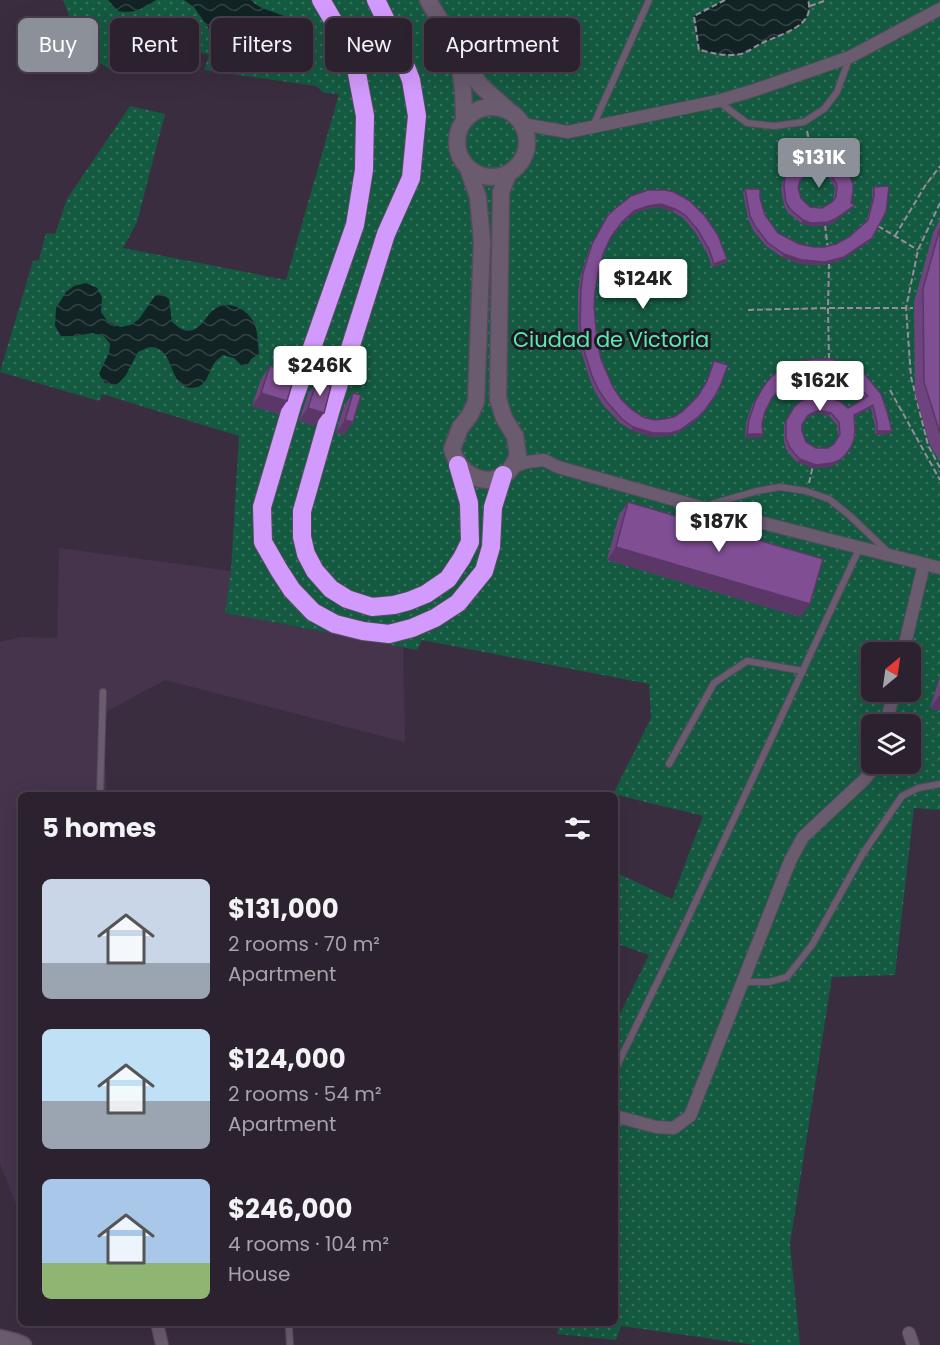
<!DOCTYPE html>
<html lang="en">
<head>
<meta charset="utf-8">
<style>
  :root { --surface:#2c222f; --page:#382f3b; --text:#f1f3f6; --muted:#a6a4aa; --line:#483f4b; --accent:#8c9099 }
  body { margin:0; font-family:Poppins,sans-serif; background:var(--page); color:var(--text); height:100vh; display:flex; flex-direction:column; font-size:22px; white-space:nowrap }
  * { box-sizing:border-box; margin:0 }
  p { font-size:20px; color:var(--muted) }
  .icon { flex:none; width:33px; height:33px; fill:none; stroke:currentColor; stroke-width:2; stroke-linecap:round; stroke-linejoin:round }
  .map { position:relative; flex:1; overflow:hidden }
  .sheet { position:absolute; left:18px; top:792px; width:600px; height:534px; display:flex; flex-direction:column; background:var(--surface); border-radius:9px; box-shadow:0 6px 24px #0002,0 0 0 2px var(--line) }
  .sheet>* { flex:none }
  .top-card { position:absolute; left:18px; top:18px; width:600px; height:54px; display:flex; gap:12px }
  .needle { width:39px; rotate:29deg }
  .tools { position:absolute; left:861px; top:642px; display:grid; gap:12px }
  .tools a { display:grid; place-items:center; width:60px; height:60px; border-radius:9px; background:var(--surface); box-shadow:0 6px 24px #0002,0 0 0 2px var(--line); font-size:30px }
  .price { position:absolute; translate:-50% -51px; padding:0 14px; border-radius:6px; background:#fff; color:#222; font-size:20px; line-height:39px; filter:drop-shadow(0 2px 3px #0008) }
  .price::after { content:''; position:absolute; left:50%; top:36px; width:18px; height:14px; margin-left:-9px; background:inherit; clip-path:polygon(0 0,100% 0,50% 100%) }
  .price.selected { background:var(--accent); color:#fff }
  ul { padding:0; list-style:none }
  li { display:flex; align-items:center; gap:18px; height:150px; padding:0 24px }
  li span { display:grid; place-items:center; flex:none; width:168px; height:120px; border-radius:9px; color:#555 }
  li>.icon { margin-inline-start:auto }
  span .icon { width:72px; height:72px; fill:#fffc; stroke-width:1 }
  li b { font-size:26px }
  h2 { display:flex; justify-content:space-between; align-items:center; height:72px; padding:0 24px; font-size:26px }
  .chip { padding:0 21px; border-radius:9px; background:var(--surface); box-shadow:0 6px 24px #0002,0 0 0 2px var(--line); font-size:21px; line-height:54px }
  .chip.selected { background:var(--accent); color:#fff }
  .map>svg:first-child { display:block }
</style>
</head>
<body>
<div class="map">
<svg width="940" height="1345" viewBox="0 0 940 1345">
  <defs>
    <pattern id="grass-dots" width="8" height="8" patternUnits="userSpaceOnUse" patternTransform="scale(1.5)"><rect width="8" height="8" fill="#145a41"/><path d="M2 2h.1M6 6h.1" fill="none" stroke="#36725d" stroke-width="1.8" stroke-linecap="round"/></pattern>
    <pattern id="water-waves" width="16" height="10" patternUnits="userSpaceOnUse" patternTransform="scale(1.5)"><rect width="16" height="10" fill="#112324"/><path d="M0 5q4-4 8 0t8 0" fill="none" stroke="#344344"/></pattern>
  </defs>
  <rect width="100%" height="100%" fill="#3a2d3f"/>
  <path fill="#45344c" d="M59,548L231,571L226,613L403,647L405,742L165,680L102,714L107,795H21V1207L18,1209L0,1164V642L21,637L57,638Z"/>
  <path fill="url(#grass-dots)" fill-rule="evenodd" d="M62,0H940V810L914,808L895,975L832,977L790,1244L800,1345H755L621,1326L616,1340L557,1334L560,1323H615V1024L649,955L615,943V872L672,899L703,816L613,794L651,718L649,684L422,640L417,650L225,613L231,571L239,436L102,394L99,401L0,372L33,261L39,260L46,233L55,234L67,199L130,106L165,114L137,222L123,248L286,280L339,94L324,93L316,86L204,70L209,55L180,46L171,53L133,43L116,73L81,51L64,2ZM872,652H910V692H872ZM872,724H910V764H872Z"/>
  <g fill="url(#water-waves)">
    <path d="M108,0H156C142,9 135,14 118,11Z"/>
    <path d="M184,0H251C265,18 310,9 292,46L280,50C274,45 272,41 268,35C255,16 241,26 225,35L211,32L194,7Z"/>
    <path d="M725,0H808C816,27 780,34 762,43C755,46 749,52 741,54C727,57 713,53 699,50L694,16Z"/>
    <path d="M86,283L97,288L102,297L101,312L108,322L120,327L131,325L139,319L155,296L162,294L169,299L172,322C178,327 184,333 193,330C203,326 206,316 213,310C227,298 249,309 255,325C258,334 258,345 259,354L252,358L247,365L242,366L234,358L223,355C221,357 218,359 216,361C208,370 208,388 192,388C167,387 176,348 151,347C147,347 141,351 138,352L126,375L117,385L105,383L99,374L109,353L110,344L104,336L92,333L76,336H61L55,326L56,308L66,292L74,286Z"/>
  </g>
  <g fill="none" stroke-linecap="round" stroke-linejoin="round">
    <defs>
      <g id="lane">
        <path d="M719,102L747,123L774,126L804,122L824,109L837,92L849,59"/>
        <path d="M593,126L649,0"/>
        <path d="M705,506L757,491L780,487L806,491L829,499L849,515L889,553"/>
        <path d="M669,764L714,683L747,661L803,671"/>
        <path d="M100,795L103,692"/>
        <path d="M743,982H769L787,977L812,945L862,855L902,796L918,788L940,784"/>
        <path d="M615,1070L681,933L860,547"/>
        <path d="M289,1329L290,1345"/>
      </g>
      <g id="street">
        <path d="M522,124L568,132L718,101L755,90L850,57L940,9"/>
        <path d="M511,468L527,462L544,460L558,467L700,507L940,568"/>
        <path d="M903,652L924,564"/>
        <path d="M886,724L894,692"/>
        <path d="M615,1116L656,1127L674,1128L690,1116L790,861L803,837L865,779L876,764"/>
        <path d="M157,1323L162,1345"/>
        <path d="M909,1333L913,1345"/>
      </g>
      <g id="secondary">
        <path d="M428,0C437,16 449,33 455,50C463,71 464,97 464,120"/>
        <path d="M461,58L481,86L508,110"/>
        <circle cx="492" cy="142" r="35"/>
        <path d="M468,168L478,197L482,241L476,402L470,415L460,428L452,449C458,472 481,488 504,475C511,471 514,463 518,456L515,436L504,418L498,399L501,192L508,174"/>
        <path d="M0,1338L16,1342L23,1345"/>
      </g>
      <g id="highway">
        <path d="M321,0L338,29L356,68L365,116L364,170L355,225L293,402L262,507L263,542L279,570L292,590L313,612L335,624L363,631L389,634L412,628L435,618L458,603L484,571L491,547L493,507L503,475"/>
        <path d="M376,0L395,39L411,80L417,116L411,178L386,234L331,409L302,511V537L306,554L315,571L331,589L347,599L372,607L394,605L409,601L426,594L448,579L462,558L470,542L469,503L458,465"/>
      </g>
    </defs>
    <use href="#lane" stroke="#564b5b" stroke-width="8"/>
    <use href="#street" stroke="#564b5b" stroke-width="14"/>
    <use href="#secondary" stroke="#564b5b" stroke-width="19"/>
    <use href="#highway" stroke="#564b5b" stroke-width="20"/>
    <g stroke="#978c9b" stroke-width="2" stroke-dasharray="6 3" stroke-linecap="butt">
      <path d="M725,0L694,16L699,50C713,53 727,57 741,54C749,52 755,46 762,43C780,34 816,27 808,0"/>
      <path d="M810,6L827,0"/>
      <path d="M807,131L813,158"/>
      <path d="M940,203L918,250L906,308L911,377L928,445L940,468"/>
      <path d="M825,225L828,249"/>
      <path d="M878,226L918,250"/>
      <path d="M895,236L925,186L940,166"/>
      <path d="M748,310L828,308H913"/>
      <path d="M829,359L828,308L829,264"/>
      <path d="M890,390L940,480"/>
      <path d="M826,397L827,378"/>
      <path d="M809,483L813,465"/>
    </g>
    <use href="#lane" stroke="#6a5b6f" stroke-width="6"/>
    <use href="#street" stroke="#6a5b6f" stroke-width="12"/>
    <use href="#secondary" stroke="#6a5b6f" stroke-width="16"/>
    <use href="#highway" stroke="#d29afc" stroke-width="18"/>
  </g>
  <g fill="#6e437e" fill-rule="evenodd">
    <path d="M826,155L851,203L852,208L833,223L825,226H809L801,223L788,213L784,205L781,189L783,181L794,164ZM818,173L824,174L829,178L835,188L833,200L832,202L822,208L810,207L801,198L798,187L800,182L806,175Z"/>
    <path d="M889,186L870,241L842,260L823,265L800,264L782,257L766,246L753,230L748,219L743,192L745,189L760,198L765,215L778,233L799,244L814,247H824L836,244L849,237L866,222L872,200V190L874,187Z"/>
    <path d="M665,190L727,259L725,263L712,267L707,253L695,232L683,218L673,212L659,207L645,209L632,215L620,225L611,238L603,254L598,274L595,292L594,306L597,339L601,359L613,387L621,399L631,409L643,417L655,420L664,419L674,417L683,411L697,396L705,384L712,364L714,361L703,413L695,421L678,433L667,436L651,437L631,430L620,423L603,405L595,392L590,380L581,351L578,327V293L580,277L590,247L606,219Z"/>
    <path d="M940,219V461L930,445L915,394L914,302L933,233Z"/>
    <path d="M270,366L287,401L278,414L252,406L261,379Z"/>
    <path d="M863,372L889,434L875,435V426L871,408L854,417L849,450L844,457L837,463L830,467L813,468L797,462L791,456L786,449L784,441V424L794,407L848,408L865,399L848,385L840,381L820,376L807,377L788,384L781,389L771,400L765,412L762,424L763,434L761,438H745L746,423L752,405L761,390L771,377ZM817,413L829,416L837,425L838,437L833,445L828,448H816L806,442L802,431V425L806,418Z"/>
    <path d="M317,381L314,426L299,421L308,394Z"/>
    <path d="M353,393L344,435L336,433L344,406Z"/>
    <path d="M628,502L801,617L607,560L619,515Z"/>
    <path d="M940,676V711L930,708Z"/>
  </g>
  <g fill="#5a3767">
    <path d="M820,170L826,171L824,174L818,173L806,175L798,184L808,172Z"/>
    <path d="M661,204L675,209L673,212L659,207L645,209L632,215L620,225L622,222L634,211L648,206Z"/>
    <path d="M855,205L852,208L833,223L825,226H809L801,223L803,220Z"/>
    <path d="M872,238L870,241L842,260L823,265L800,264L782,257L784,254Z"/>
    <path d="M727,259L725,263L712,267L714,264Z"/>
    <path d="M823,373L842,378L840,381L820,376L807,377L788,384L781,389L770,401L783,386L790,381L809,374Z"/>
    <path d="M261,393L287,401L278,414L252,406Z"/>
    <path d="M873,405L871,408L852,418L854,415Z"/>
    <path d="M308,408L324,413L314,426L299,421Z"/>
    <path d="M705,410L695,421L678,433L667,436L651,437L631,430L633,427Z"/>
    <path d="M819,410L831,413L829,416L817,413L806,418L808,415Z"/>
    <path d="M345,420L353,422L344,435L336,433Z"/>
    <path d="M877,431H892L889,434L875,435Z"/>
    <path d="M747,434H763L761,438H745Z"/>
    <path d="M846,454L837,463L830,467L813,468L797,462L800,459Z"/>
    <path d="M616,547L810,604L801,617L607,560Z"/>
    <path d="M939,696H940V711L930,708Z"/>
  </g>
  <g fill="#804e93" stroke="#5a3767" stroke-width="1.5" fill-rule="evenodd">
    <path d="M809,155H826L840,162L850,176L853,184V192L851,203L855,205L835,219L828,222L811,223L803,220L790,209L786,202L784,186L785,177L794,164ZM820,170L826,171L831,175L837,185L836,197L832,202L822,208L810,207L801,198L798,187L800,181L808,172Z"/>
    <path d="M889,186L886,212L872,238L844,257L825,262L802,260L784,254L768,243L755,226L750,216L745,189H760V198L765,215L778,233L799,244L814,247H824L836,244L849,237L868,220L874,196V187Z"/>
    <path d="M648,190H665L674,192L690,201L705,216L718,235L727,259L714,264L709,249L697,229L685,215L675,209L661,204L648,206L634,211L622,222L611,237L603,254L598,274L595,292L594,306L597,339L601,359L613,387L621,399L631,409L643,417L655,420L664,419L674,417L683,411L698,396L707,381L714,361L728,365L721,384L715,396L705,410L698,417L680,430L670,433H653L633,427L622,419L606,401L598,389L592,376L583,347L580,324L581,289L583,273L592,244L608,215L617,207L631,196Z"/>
    <path d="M940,228V433L924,382L923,289Z"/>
    <path d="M815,359H831L849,364L863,372L881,394L887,411L892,431H877V423L873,405L854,415L855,431L854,439L851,447L846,454L840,460L832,463L816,465L800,459L794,453L789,446L786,438V421L794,407L801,401L816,395L825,396L841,402L848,408L868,396L851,381L842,378L823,373L809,374L790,381L783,386L772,398L765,412L762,424L763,434H747L749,420L755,402L763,387L771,377L784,367L800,361ZM819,410L831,413L839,422L840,434L834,444L828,448H816L806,442L802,431V425L808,415Z"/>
    <path d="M270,366L295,374L287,401L261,393Z"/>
    <path d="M317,381L331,386L324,413L308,408Z"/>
    <path d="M353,393L361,395L353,422L345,420Z"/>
    <path d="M628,502L823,559L810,604L616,547Z"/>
  </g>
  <g text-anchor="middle" stroke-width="6" stroke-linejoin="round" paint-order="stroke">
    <g font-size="21" fill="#59ebb3" stroke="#1e1820">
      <text x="611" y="347">Ciudad de Victoria</text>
    </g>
  </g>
</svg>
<div class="tools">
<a><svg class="needle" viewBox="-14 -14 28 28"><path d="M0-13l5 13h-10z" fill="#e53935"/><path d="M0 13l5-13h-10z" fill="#a6a4aa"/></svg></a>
<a><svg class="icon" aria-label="layers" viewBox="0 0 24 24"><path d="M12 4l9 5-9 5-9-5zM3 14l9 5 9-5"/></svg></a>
</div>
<b class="price selected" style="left:819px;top:189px">$131K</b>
<b class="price" style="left:643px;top:310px">$124K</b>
<b class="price" style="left:320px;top:397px">$246K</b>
<b class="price" style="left:820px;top:412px">$162K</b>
<b class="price" style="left:719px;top:553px">$187K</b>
<div class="top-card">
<a class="chip selected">Buy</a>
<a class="chip">Rent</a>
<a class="chip">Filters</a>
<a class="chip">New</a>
<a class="chip">Apartment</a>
</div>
<section class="sheet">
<h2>5 homes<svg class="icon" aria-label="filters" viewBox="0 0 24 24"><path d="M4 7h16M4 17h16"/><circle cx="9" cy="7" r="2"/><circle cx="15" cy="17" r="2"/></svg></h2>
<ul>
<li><span style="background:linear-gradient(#c9d6e8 70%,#9aa5b1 0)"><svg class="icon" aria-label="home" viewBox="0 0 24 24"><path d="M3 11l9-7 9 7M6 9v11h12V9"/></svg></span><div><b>$131,000</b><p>2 rooms · 70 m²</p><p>Apartment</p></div></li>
<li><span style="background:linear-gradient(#bfe0f5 60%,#9aa5b1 0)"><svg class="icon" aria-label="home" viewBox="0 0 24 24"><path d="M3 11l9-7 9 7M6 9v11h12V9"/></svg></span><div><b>$124,000</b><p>2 rooms · 54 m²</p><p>Apartment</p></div></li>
<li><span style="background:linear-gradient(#a9c7e8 70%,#8fb573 0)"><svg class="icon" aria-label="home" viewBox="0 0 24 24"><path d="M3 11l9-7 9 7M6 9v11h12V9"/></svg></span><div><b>$246,000</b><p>4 rooms · 104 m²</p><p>House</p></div></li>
</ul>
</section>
</div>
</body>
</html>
